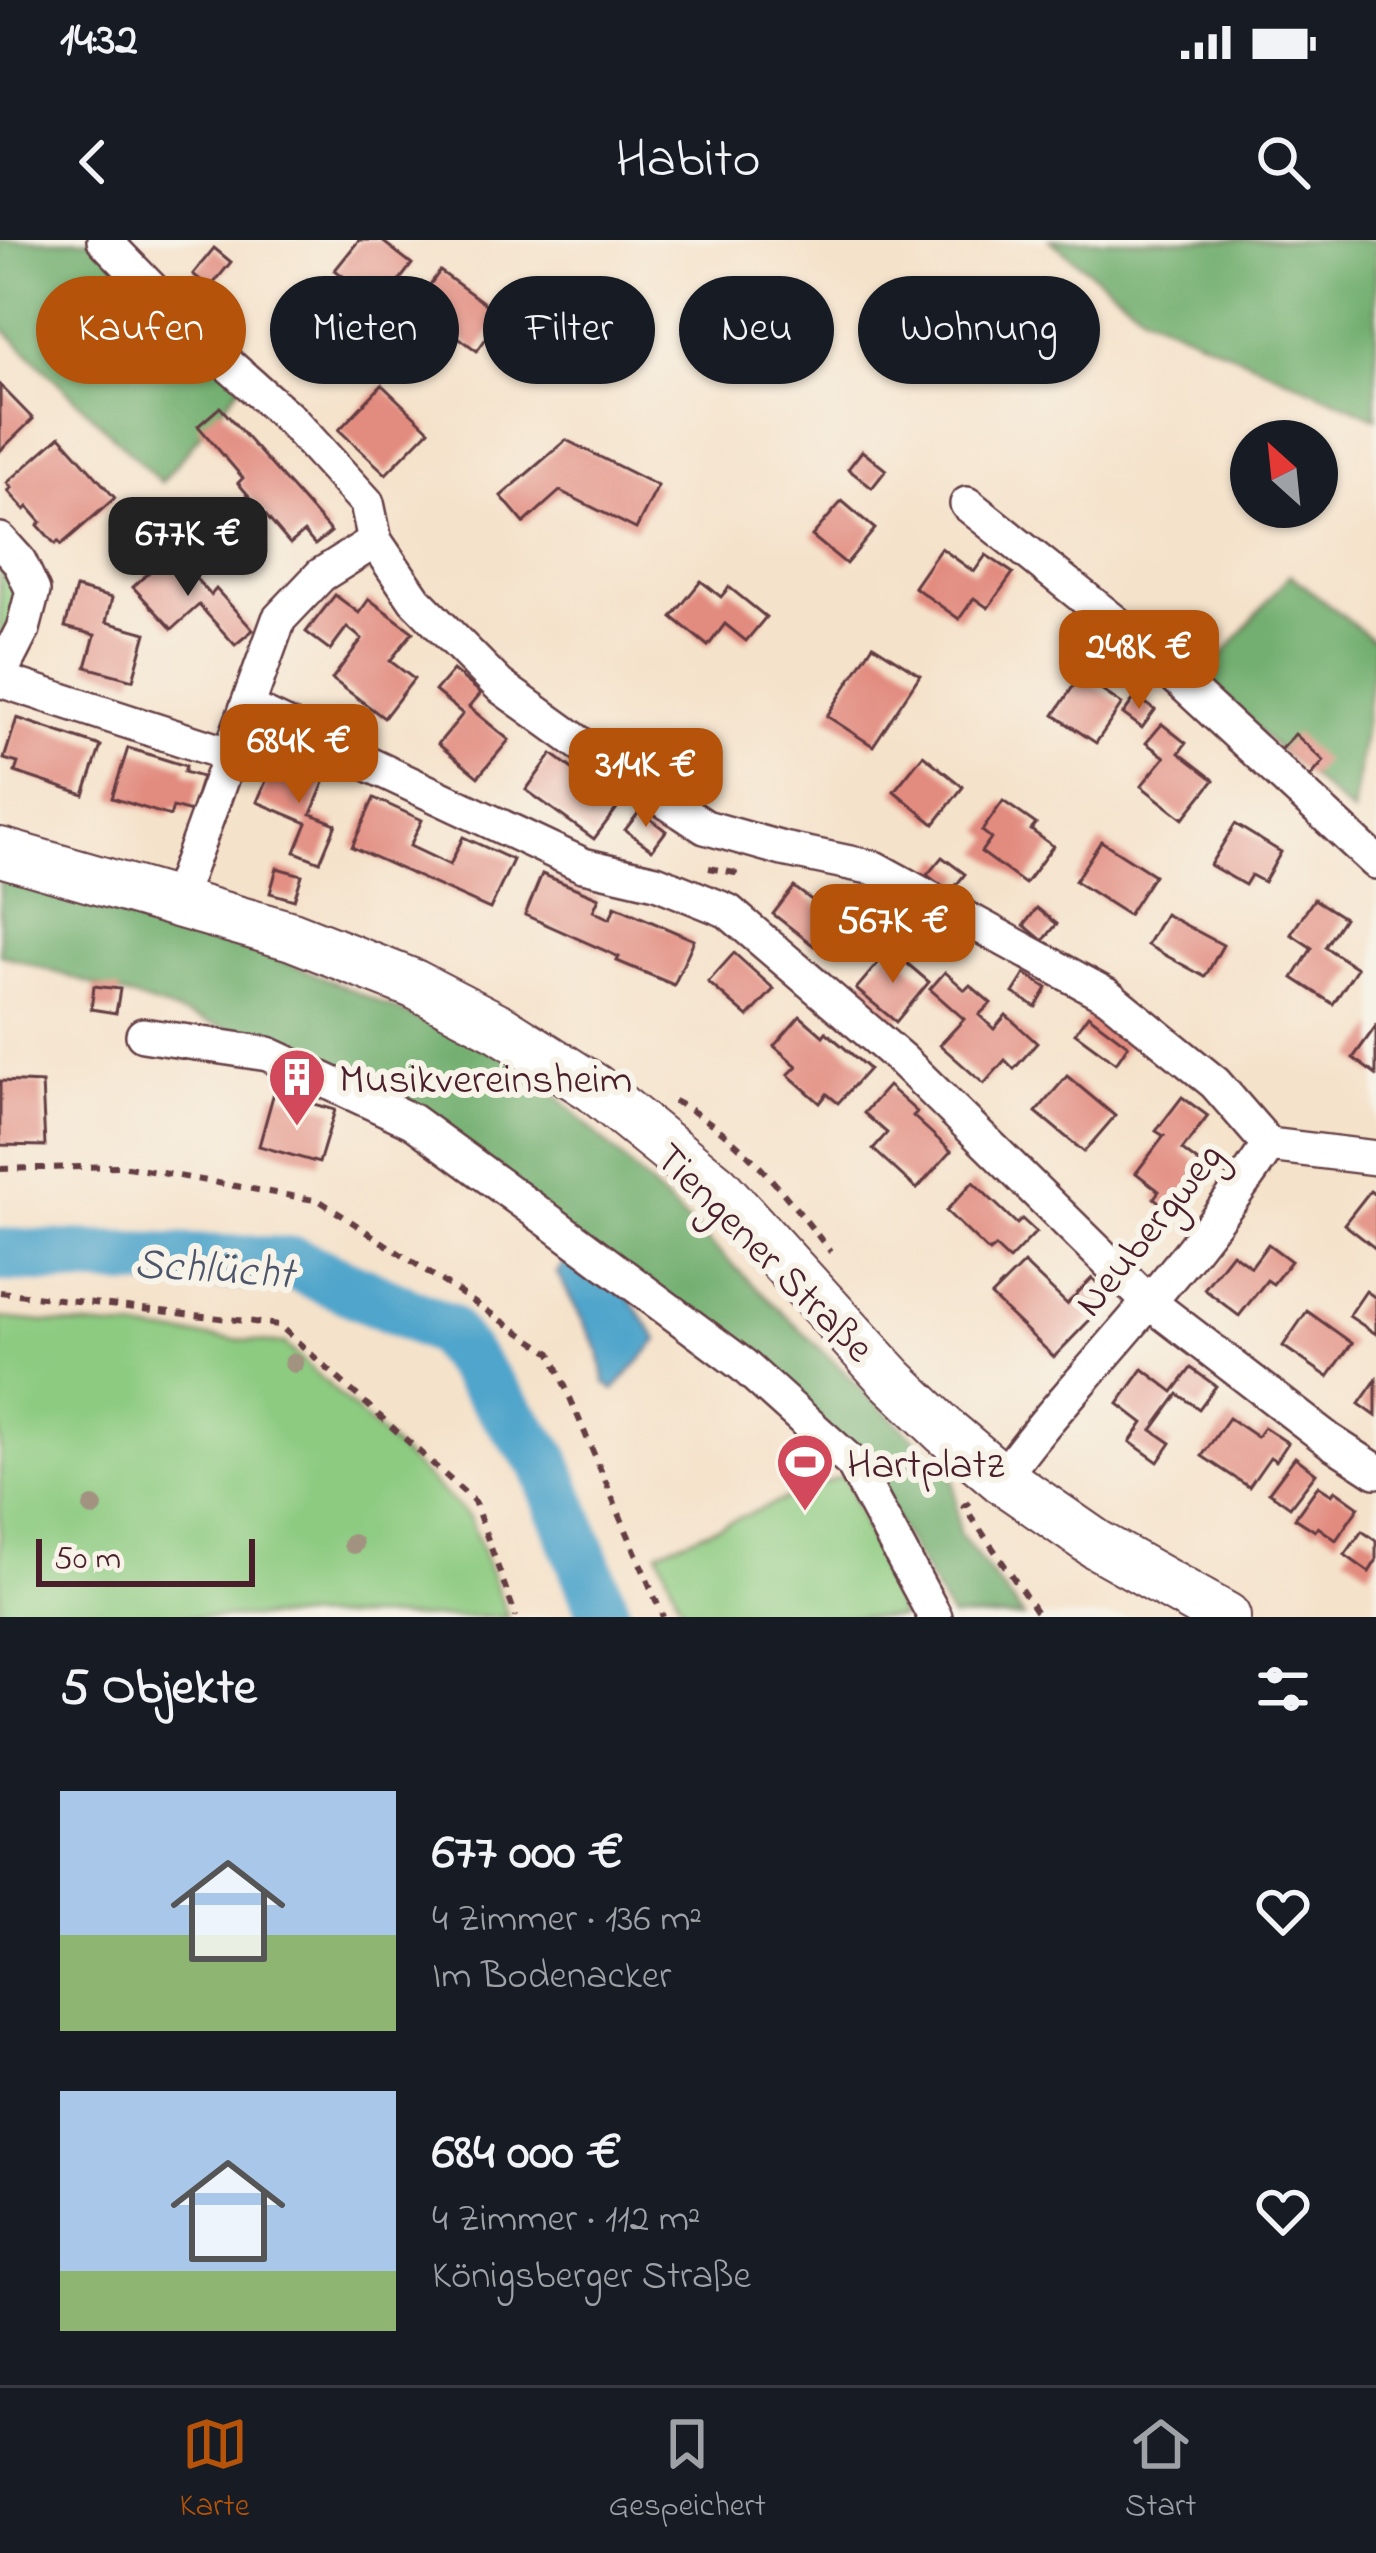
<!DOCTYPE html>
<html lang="de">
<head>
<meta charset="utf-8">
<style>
  :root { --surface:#171b24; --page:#242831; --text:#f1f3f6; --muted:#9ea1a6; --line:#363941; --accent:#b45309 }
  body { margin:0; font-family:"Indie Flower",sans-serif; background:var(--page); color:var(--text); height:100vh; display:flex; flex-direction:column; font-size:45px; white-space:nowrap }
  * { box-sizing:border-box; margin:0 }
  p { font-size:39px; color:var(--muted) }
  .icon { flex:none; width:66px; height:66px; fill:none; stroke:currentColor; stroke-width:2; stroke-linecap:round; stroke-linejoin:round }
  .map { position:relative; height:1377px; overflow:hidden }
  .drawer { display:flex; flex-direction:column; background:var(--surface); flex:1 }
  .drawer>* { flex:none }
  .banner { position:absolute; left:36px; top:36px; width:1305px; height:108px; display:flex; gap:24px }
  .needle { width:78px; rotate:333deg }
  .tools { position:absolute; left:1230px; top:180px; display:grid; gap:24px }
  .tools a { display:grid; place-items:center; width:108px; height:108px; border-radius:50%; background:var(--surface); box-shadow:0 3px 9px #0004; font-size:60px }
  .scale { position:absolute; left:36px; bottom:30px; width:219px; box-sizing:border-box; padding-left:12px; border:6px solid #4a1f2b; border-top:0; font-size:33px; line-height:42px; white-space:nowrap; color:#4a1f2b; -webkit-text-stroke:9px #f7f3e8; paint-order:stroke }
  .price { position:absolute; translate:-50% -102px; padding:0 27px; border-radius:24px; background:var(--accent); color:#fff; font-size:39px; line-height:78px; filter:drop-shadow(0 3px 6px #0008) }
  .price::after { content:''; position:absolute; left:50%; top:72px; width:36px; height:27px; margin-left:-18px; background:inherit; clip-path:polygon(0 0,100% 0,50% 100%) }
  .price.on { background:#222; color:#fff }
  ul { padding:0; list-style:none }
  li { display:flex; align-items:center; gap:36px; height:300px; padding:0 60px }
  li span { display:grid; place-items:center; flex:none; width:336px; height:240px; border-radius:0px; color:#555 }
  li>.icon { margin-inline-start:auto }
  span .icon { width:144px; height:144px; fill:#fffc; stroke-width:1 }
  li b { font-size:51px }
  h2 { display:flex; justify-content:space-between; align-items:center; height:144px; padding:0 60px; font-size:51px }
  .tag { padding:0 42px; border-radius:54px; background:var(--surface); box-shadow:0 3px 9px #0004; font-size:42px; line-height:108px }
  .tag.on { background:var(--accent); color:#fff }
  .status { display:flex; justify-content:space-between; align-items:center; height:84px; padding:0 60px; background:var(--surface); direction:ltr }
  .status svg { height:33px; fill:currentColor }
  header { display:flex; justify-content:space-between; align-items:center; height:156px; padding:0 60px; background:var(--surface); font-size:54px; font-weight:600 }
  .dock { display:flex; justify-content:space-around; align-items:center; height:168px; border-top:3px solid var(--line); background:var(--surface); font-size:33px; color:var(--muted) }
  .dock a { display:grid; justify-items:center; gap:6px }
  .dock .on { color:var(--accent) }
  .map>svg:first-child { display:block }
</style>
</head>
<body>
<div class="status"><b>14:32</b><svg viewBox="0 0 49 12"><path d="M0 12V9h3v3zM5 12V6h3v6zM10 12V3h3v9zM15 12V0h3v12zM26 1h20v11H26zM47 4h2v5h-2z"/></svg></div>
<header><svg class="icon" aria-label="back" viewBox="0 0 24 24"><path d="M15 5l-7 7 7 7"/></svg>Habito<svg class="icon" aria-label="search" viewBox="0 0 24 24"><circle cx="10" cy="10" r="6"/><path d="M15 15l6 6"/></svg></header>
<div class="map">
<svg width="1376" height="1377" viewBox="0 0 1376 1377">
  <rect width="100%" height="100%" fill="#f7f3e8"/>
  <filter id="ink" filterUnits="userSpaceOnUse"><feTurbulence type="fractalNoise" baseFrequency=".00833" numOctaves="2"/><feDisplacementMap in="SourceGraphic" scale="24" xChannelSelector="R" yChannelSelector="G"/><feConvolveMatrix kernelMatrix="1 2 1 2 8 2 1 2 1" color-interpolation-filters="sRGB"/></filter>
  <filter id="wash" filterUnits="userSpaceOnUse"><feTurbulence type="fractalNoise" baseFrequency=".004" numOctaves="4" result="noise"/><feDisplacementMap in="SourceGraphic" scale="48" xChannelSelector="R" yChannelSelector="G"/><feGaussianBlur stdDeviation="2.7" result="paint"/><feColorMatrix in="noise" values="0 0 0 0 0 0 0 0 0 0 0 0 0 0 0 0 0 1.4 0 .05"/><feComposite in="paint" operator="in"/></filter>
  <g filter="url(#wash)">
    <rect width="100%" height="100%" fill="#f5e2ca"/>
    <g fill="#8dcb81" stroke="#6c7556" stroke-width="3">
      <path d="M0,289L44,335L0,455Z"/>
      <path d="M0,1078L285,1104L469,1277L508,1377H93L91,1372L0,1374Z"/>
      <path d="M844,1235L901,1377H685L658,1311Z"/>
    </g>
    <g fill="#72af6f" stroke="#5e674d" stroke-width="3">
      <path d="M0,0H115L245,140L161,243L0,85Z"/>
      <path d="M1050,0H1376V178L1144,74Z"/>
      <path d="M1290,334L1376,403L1353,574L1201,441Z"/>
      <path d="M0,624L156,665L524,825L953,1236L959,1293L1024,1377H951L860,1218L741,1114L271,803L0,714Z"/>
    </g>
    <path fill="#4fa5cb" stroke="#4c627b" stroke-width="3" d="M565,1023L623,1049L658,1100L614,1150L605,1143L599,1111L557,1033Z"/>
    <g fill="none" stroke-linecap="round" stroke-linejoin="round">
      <path stroke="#4fa5cb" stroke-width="54" d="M0,1015L295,1024L445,1090L544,1221L605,1377"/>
    </g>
    <g id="blocks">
      <g fill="#e28b7f">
        <path d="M359,0H381L412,24L381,65L335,30Z"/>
        <path d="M214,8L231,22L210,48L193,34Z"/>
        <path d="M440,31L502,76L477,111L457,96L445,112L403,81Z"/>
        <path d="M0,145L33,179L0,211Z"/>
        <path d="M382,145L429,190L386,234L339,190Z"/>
        <path d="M220,167L331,292L315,305L304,292L290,304L238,243L243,238L198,186Z"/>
        <path d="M60,196L115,258L61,305L58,301L55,304L38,285L41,282L28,267L25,270L8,251L12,248L7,243Z"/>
        <path d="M566,200L658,246L636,289L560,251L524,283L501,256Z"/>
        <path d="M862,211L886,230L872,248L848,229Z"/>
        <path d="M842,261L875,289L846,324L812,296Z"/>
        <path d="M941,308L974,332L986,315L1013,333L988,368L974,358L959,379L914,347Z"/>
        <path d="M171,312L211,355L216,349L253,390L235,405L199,365L172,389L133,347Z"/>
        <path d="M701,341L721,357L729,347L766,377L746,401L725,384L708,406L672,377Z"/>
        <path d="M76,348L112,358L106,382L146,393L133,440L86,427L95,395L65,387Z"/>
        <path d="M335,355L359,373L369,359L413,392L390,421L414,439L384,478L332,439L362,399L347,387L330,410L306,392Z"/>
        <path d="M873,405L920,435L873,506L827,476Z"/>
        <path d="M453,430L481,453L469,467L509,500L478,537L438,504L463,474L435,451Z"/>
        <path d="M1080,436L1122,464L1096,503L1054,475Z"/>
        <path d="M1136,456L1155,470L1142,488L1123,474Z"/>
        <path d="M17,478L101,506L84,555L15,532L18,523L4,519Z"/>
        <path d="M1162,484L1186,503L1179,513L1214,540L1183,579L1141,546L1165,517L1146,503Z"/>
        <path d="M1295,494L1324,521L1309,538L1280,510Z"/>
        <path d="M128,508L186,526L184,532L202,537L191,572L173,567L170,576L112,558Z"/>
        <path d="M552,514L620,564L594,599L526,550Z"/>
        <path d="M923,515L963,547L934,584L894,551Z"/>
        <path d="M275,520L325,540L311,574L336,584L320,622L295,612L307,583L257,562Z"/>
        <path d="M374,558L422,580L410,606L450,625L463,597L513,620L490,669L352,607Z"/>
        <path d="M1003,561L1036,584L1031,590L1053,606L1025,644L981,612L991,598L982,591Z"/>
        <path d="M640,571L666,591L652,610L625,590Z"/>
        <path d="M1235,584L1281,612L1264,642L1251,635L1245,645L1210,625Z"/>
        <path d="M1101,601L1154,635L1128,675L1075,641Z"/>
        <path d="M942,617L965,634L950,653L927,635Z"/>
        <path d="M277,628L302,635L294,660L270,653Z"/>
        <path d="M542,634L599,658L593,671L610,679L615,666L694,700L674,745L617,721L619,717L525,675Z"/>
        <path d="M794,647L836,678L814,706L773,674Z"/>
        <path d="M1314,659L1344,678L1325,707L1357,728L1333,764L1293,738L1312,708L1291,694Z"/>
        <path d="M1037,668L1057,684L1043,701L1024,685Z"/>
        <path d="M1165,674L1223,705L1205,737L1147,705Z"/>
        <path d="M890,709L929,742L896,782L856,749Z"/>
        <path d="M734,713L774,749L748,777L708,742Z"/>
        <path d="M945,732L965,750L970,745L991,763L979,775L994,789L1006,775L1037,803L1014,829L1005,820L984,844L940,805L964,779L930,749Z"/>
        <path d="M1025,734L1047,748L1036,767L1013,753Z"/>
        <path d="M94,746L120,749L116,773L91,769Z"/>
        <path d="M1088,775L1128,805L1116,823L1075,793Z"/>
        <path d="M800,776L823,796L826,792L869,829L838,863L827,854L820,863L788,835L797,826L774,806Z"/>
        <path d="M1376,786V835L1353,818Z"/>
        <path d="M1067,836L1115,876L1084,912L1036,872Z"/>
        <path d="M0,841L42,843L45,906L0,905Z"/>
        <path d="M888,846L917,872L913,876L951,911L917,949L873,909L887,893L864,873Z"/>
        <path d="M274,852L335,870L319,923L259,906Z"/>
        <path d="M1182,857L1208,876L1182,910L1206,928L1172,972L1154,958L1159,951L1136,933L1164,896L1156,891Z"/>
        <path d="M973,942L1017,984L1022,979L1036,992L1009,1020L995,1007L989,1012L946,971Z"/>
        <path d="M1370,951L1376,955V1009L1344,984Z"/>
        <path d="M1268,1004L1291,1021L1273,1044L1267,1040L1239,1076L1204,1049L1232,1013L1251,1027Z"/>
        <path d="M1024,1023L1067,1064L1092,1038L1112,1057L1054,1117L991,1056Z"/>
        <path d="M1366,1051L1376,1058V1094L1349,1076Z"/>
        <path d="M1307,1071L1352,1103L1328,1137L1283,1106Z"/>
        <path d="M1191,1128L1216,1146L1199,1169L1178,1154L1152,1190L1171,1203L1158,1222L1130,1202L1143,1183L1118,1164L1143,1129L1173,1152Z"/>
        <path d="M1376,1140V1176L1359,1164Z"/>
        <path d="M1229,1178L1257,1197L1264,1187L1288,1203L1276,1221L1270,1217L1249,1247L1202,1216Z"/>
        <path d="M1295,1217L1316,1233L1290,1267L1269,1252Z"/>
        <path d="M1318,1246L1332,1255L1335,1250L1359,1267L1336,1300L1318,1287L1315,1291L1295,1278Z"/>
        <path d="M1362,1291L1376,1301V1321L1369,1332L1345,1315Z"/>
      </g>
    </g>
  </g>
  <g filter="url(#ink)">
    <use href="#blocks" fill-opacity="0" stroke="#643c43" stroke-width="3"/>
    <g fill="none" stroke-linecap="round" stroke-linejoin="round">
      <defs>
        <g id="street">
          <path d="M104,0L206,105L292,181L367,263L375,301L415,360L500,446L600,518L705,587L783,609L874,628L1108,756L1215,843L1269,905"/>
          <path d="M967,264L1126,391L1376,622"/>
          <path d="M0,300L19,321L33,351L23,389L0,434"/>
          <path d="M0,440L231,515"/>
          <path d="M247,467L583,625L656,642L728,671L902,820L1149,1062L1330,1201L1376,1231"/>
          <path d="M176,663L279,379L321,335L375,301"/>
          <path d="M143,795L268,814L412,881L552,983L743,1125L853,1224L935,1377"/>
          <path d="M1269,905L1376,918"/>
          <path d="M1002,1239C1034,1193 1072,1152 1108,1110C1165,1044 1221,978 1269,905"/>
        </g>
        <path id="secondary" d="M0,612L292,696L414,744L501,789L594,848L716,947L891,1139L945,1191L1002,1239L1096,1304L1226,1377"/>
      </defs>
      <use href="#street" stroke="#643c43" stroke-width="38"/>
      <use href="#secondary" stroke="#643c43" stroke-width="52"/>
      <g stroke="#643c43" stroke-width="6" stroke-dasharray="9 9" stroke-linecap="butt">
        <path d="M709,628L735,633L730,628"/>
        <path d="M674,861C742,895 784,954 831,1012"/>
        <path d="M0,929L122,926L320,961L551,1113L663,1377"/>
        <path d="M0,1052L279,1085L474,1261L516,1377"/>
        <path d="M970,1262L964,1266L1040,1377"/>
      </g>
      <use href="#street" stroke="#fff" stroke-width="33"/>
      <use href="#secondary" stroke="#fff" stroke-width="48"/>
    </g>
    <g fill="#a29381">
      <circle cx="294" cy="1123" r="10"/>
      <circle cx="93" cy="1267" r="10"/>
      <circle cx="353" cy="1304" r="10"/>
    </g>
  </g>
  <defs>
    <symbol id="building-pin" viewBox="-11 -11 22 30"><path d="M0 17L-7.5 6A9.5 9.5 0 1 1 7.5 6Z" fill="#d1495b" stroke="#f7f3e8"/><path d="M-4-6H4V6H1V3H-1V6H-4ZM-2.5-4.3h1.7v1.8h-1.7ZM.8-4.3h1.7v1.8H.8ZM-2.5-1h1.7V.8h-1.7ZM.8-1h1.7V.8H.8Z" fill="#fff"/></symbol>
    <symbol id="stadium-pin" viewBox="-11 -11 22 30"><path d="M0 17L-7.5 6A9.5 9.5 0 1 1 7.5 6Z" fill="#d1495b" stroke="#f7f3e8"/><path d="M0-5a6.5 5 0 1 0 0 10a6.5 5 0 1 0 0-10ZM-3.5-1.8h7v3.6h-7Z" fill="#fff"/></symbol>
  </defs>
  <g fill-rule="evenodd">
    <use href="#building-pin" x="264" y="804" width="66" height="90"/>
    <use href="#stadium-pin" x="772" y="1189" width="66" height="90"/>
  </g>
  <g text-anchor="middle" stroke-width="12" stroke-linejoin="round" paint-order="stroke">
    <g font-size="42" fill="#4a1f2b" stroke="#f7f3e8" text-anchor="start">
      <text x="339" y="852">Musikvereinsheim</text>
      <text x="847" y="1237">Hartplatz</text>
    </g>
    <g font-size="42" fill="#4a1f2b" stroke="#f7f3e8">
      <text transform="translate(1147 988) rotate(-51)" y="15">Neubergweg</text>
      <text transform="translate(766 1011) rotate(45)" y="15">Tiengener Straße</text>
    </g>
    <g font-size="45" font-style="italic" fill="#4c556b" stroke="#f7f3e8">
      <text transform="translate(214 1026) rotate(4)" y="16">Schlücht</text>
    </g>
  </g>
</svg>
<div class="tools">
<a><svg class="needle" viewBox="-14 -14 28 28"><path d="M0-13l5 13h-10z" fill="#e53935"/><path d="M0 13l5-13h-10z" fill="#9ea1a6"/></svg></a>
</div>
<div class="scale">50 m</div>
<b class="price on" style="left:188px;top:359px">677K €</b>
<b class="price" style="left:1139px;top:472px">248K €</b>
<b class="price" style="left:299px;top:566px">684K €</b>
<b class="price" style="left:646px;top:590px">314K €</b>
<b class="price" style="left:893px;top:746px">567K €</b>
<div class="banner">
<a class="tag on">Kaufen</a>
<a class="tag">Mieten</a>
<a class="tag">Filter</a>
<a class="tag">Neu</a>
<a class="tag">Wohnung</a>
</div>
</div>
<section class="drawer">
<h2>5 Objekte<svg class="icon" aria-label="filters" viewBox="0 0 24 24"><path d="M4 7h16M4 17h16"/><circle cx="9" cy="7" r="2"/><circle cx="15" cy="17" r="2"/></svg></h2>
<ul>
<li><span style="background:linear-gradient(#a9c7e8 60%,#8fb573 0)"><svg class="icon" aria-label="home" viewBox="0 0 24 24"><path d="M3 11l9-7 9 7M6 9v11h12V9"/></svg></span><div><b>677 000 €</b><p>4 Zimmer · 136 m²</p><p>Im Bodenacker</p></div><svg class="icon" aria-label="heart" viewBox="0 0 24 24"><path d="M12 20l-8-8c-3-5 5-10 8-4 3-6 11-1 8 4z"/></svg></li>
<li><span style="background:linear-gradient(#a9c7e8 75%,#8fb573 0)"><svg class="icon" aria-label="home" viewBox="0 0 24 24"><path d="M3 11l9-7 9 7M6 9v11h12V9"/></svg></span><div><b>684 000 €</b><p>4 Zimmer · 112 m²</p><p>Königsberger Straße</p></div><svg class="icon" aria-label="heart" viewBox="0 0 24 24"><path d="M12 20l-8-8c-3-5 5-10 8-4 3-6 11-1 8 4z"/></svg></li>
</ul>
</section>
<nav class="dock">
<a class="on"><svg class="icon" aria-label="map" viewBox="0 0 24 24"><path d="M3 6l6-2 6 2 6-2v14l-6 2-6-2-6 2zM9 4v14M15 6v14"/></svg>Karte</a>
<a><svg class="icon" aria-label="saved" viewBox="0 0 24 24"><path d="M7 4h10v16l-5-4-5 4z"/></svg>Gespeichert</a>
<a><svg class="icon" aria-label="home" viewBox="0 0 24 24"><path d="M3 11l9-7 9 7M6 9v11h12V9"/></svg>Start</a>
</nav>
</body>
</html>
